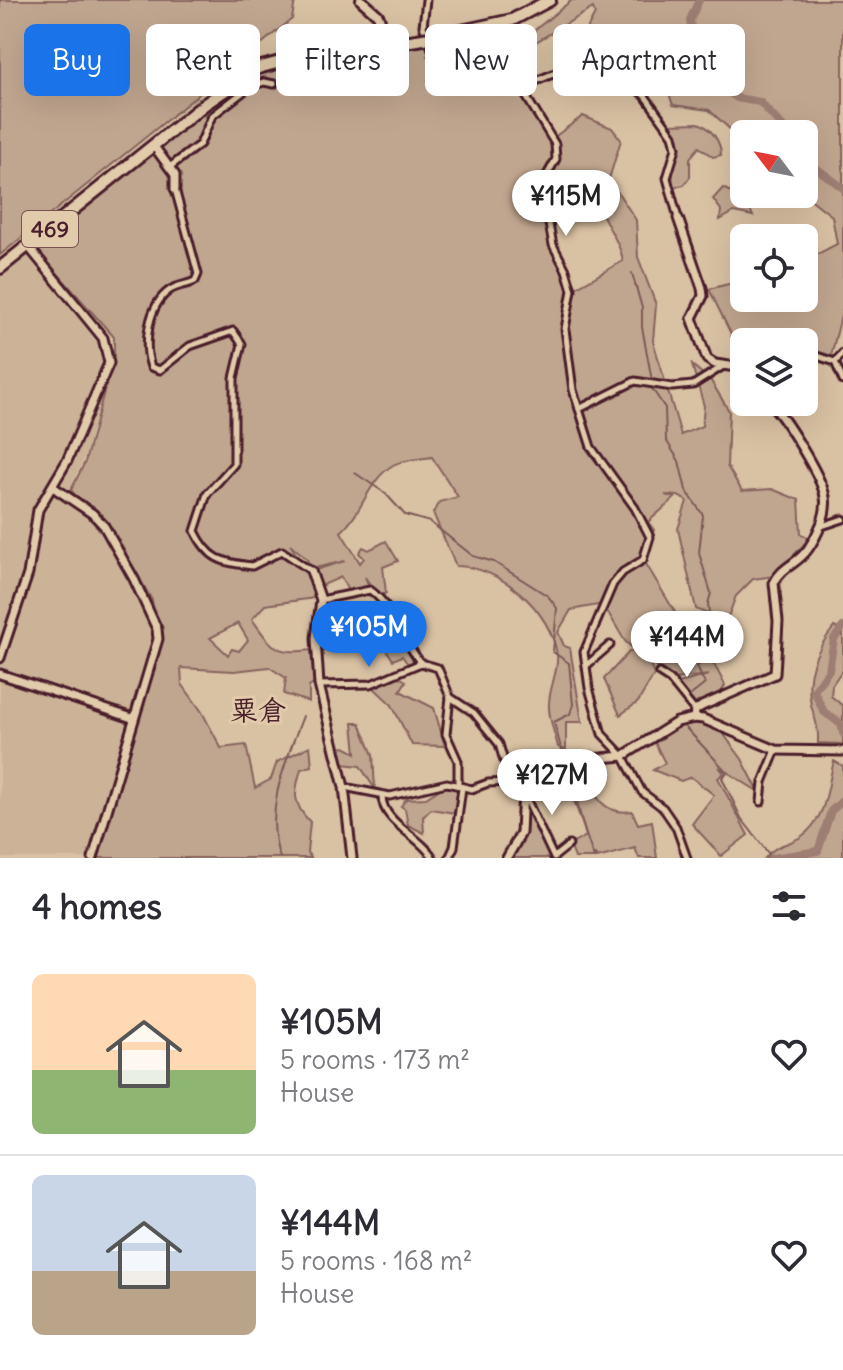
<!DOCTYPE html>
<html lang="en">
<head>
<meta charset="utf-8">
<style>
  :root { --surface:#fff; --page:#f2f2f3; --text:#2b2b33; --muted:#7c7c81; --line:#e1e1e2; --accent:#1a73e8 }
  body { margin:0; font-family:Delius,"Klee One",sans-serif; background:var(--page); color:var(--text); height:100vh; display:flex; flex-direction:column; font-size:30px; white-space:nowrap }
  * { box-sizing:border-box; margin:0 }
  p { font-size:26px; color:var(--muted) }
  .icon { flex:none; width:44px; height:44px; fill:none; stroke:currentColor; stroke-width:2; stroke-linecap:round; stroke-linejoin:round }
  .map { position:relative; height:858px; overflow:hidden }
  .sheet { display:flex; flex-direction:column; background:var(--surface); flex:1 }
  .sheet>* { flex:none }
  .hud { position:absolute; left:24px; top:24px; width:796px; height:72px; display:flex; gap:16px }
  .needle { width:52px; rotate:302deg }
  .tools { position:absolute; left:730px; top:120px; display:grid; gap:16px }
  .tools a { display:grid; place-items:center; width:88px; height:88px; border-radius:12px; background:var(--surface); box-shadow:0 8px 32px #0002; font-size:40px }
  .price { position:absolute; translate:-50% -68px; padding:0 18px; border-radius:28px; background:#fff; color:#222; font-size:26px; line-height:52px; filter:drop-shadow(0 2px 4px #0008) }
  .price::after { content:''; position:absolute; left:50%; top:48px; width:24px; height:18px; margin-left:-12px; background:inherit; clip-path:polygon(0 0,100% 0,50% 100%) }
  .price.selected { background:var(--accent); color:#fff }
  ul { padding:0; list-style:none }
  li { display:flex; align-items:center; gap:24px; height:200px; padding:0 32px }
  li+li { border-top:2px solid var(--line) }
  li span { display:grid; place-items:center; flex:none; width:224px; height:160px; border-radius:12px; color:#555 }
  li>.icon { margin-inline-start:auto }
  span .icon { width:96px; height:96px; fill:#fffc; stroke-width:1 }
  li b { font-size:34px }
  h2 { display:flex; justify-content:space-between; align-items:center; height:96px; padding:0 32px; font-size:34px }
  .tag { padding:0 28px; border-radius:12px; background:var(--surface); box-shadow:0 8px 32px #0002; font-size:28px; line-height:72px }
  .tag.selected { background:var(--accent); color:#fff }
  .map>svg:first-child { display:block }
</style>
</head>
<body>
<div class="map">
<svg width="843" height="858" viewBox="0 0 843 858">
  <rect width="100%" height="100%" fill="#d9c1a3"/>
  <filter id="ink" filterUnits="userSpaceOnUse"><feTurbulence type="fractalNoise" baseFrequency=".0125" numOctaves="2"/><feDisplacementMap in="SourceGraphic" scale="16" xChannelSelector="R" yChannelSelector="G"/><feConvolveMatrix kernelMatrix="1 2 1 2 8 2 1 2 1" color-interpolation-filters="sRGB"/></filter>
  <g filter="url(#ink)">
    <path fill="#ccb398" d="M25,238L114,355L89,447L70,488L116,536L168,635L85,858H0V261Z"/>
    <g fill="#c1a68f" stroke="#86625d" stroke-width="2" fill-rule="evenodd">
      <path d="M0,0H295L292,19L0,255Z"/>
      <path d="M572,0H843V308L831,356L814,352L804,357V342H744V364L735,362L731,334L709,289L744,280V298H804V261L837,244L832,216L804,194V134H744V142L709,110L673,105L667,88L655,82L676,59L655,49L646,37L625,44L617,33L592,40L586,31L595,14L593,8L529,46L526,37Z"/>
      <path d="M424,44L433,54L426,56H475C488,80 497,86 524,87L556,150L553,138L583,116L612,128L621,140L609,179L636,220L638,257L656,305L653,341L681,435L702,426L704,406L692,365L711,381L729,411L727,466L742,491L772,489L799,500L801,534L810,538L774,576L753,579L736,596L726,622L696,609L678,529L687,501L678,496L665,495L675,498L648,522L654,530L643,559L679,619L715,623L699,652L700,658L712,660L725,685L721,693L694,707L675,684L709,675L673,679L649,662L654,675L638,702L620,715L604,679L629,652L636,651L625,641L603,604L571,610L558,632L564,646L570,648L582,722H566V750L558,747C555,734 548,718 549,704C549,688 559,670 557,655C551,610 500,566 456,566L433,513L439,502L458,497L432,457C421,459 403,459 393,465C368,480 362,514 341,532L360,563L364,558L359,553L363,547L369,550L386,541L398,561L383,567L386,593L379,596L420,663L411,668L402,656L393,660L384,646H376L371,635L380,622L376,593L365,577L370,590L349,593L341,577L321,586L315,570L345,561L311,569L307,559L290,544L317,588L314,598L265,605L252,619C274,650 275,654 313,650L315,683L309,687V702L284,694L286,678L269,667L234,671L181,668L182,684L202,712L221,748L246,745L255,788L271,779L277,762L310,746L312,766L301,769C294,793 292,803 310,822L307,852L311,858H92L161,646L152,600L127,557L71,490L85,462L114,355V337L35,248L75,209L240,79L284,61ZM597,200C603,223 620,240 623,261L572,290L566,311L567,289L545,206ZM238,623L248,640L239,651L232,649L228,655L210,638Z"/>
      <path d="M698,123C711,127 721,142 721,155L713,157L699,147L690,158V177L684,185L672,187L675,135L669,124Z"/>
      <path d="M723,188L746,200L753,216L734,212L720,220L721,210L713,199Z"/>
      <path d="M834,627L843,631V669L832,685L831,696L843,706V744L818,743C819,728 815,719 811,705C805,675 815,651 834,627Z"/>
      <path d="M396,675L406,681L400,691L434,708L445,746L412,745L392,705L372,686Z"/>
      <path d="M700,721L719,728L742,759L759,792L719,767L724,773L718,778L748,835L721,856L692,824L714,795L691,777L681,781L653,770L665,763L655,743L677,728Z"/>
      <path d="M353,723H360L373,755L375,789L360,766L342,764L338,749L345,747L356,753Z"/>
      <path d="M580,761C592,785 597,817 632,811L638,824L652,821L657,858H639L635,848L597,858L595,854V858H575L570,845L586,836L575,794L564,790L566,772L560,766Z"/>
      <path d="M834,761L843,766V858H765C776,843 788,846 802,836C828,817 827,786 834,761Z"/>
      <path d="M446,785L459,790L455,813L431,809L423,817L424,833L408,825L405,809L401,806L406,799L426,798Z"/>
      <path d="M524,800L550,858H509L525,835Z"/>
    </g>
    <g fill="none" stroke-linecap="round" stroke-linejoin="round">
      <g stroke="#7c5856" stroke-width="2">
        <path d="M632,273L642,308V327L652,381"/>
        <path d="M651,387L665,408L666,440L679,461L686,490L703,515L699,553L711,593L708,604L713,645L697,667L705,684L691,695"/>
        <path d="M355,473L385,493L405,515L430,522L473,556L494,562L548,596L557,608L553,652L569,663L573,705L570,714L554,722L564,759"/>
        <path d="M685,727L727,772L722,778L741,818L772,858"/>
        <path d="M567,765L579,784L574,800L594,858"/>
        <path d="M280,858C263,810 286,761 303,716"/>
      </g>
      <g stroke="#9e7e72" stroke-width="8">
        <path d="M699,0L690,20L693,42L717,62L730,93L737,98L760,102L789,134"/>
        <path d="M804,159L843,188"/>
        <path d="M843,627L834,639L829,670L814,691L824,712L841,724L843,733"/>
        <path d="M772,858L818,851L831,811L843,800"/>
      </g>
      <defs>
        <g id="street">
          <path d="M426,0L423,26L435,57L450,60L475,56C502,116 537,73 580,65C588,64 597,65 605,63L645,96L673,135L676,148L667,178L678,218"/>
          <path d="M521,88L555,144L556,159L547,175L544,198L553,245L566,270L572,290L565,329L573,390L591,447L635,508L650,537L643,560L623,572L613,584L584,652L589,688L602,734L623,756L642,792L663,808L676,827L687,858"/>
          <path d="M171,166L200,144L212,116L251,86L264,82L274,84"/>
          <path d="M175,189L198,274L195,281C187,285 177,285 170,290C148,305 143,344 151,367L160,370L190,346L233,331L242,344L234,378V464L207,494L195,531C209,560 221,562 252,566L282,551L311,571"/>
          <path d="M843,353L835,362L843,381"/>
          <path d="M804,357L814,355L835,362"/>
          <path d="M579,409L635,381L672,387L693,385L725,365"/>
          <path d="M819,527L843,519"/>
          <path d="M321,600L370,590C396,609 401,639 421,663L438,668L450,697L474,713L499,744L510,782"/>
          <path d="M587,665L610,645"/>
          <path d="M659,673L670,680L695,711"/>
          <path d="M319,685L371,684L421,663"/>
          <path d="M450,697L446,734L458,761V785"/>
          <path d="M344,787L390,796L447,783L472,789L488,783L510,782L523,789"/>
          <path d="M524,794L554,858"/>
          <path d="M382,796C382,823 421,836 433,858"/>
          <path d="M761,802L763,782L776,750"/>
          <path d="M554,857L569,845"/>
          <path d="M449,858L454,847L462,788"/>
        </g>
        <g id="secondary">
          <path d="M153,145L175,175V189"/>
          <path d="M678,218L702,288L703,296L692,318L707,359L715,364L744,368"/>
          <path d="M53,487L93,514L104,526L134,579L157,629L158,639L93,858"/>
          <path d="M311,571L321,600L316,638L319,685L344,787L352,858"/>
          <path d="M0,658L28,574L38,510L67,461L109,363L103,338L28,246"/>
          <path d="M0,674L132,718"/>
          <path d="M694,718L695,711L702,706L775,674L778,621L774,583C782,566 798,564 808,549C817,536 828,514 825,497C822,477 784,416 769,402"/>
          <path d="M507,858L521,833L523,789L559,762L623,756L677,722L694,718L703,719L776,750L843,751"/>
        </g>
        <path id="primary" d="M361,0L378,15L389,45"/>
        <g id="highway">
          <path d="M429,38L512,20L550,0"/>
          <path d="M0,268L205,104L258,68L291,59L417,40"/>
        </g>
      </defs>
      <use href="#street" stroke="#4a1f2b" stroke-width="11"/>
      <use href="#secondary" stroke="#4a1f2b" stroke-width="13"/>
      <use href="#primary" stroke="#4a1f2b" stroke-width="14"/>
      <use href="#highway" stroke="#4a1f2b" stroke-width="16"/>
      <use href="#street" stroke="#e2cbab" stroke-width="5"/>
      <use href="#secondary" stroke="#e2cbab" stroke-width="7"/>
      <use href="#primary" stroke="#e2cbab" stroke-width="8"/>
      <use href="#highway" stroke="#e2cbab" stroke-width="10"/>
      <defs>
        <path id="highway-bridge" d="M417,40L429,38"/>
      </defs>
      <use href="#highway-bridge" stroke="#4a1f2b" stroke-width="16" stroke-linecap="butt"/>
      <use href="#highway-bridge" stroke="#e2cbab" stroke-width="10"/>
    </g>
  </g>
  <g text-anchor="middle" stroke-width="6" stroke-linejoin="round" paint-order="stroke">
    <rect fill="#e2cbab" stroke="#785351" stroke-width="2" x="22" y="211" width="56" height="36" rx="6"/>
    <g font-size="22" font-weight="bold" fill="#4a1f2b">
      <text x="50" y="237">469</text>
    </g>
    <g font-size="28" font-weight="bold" fill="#4a1f2b" stroke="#e2cbab">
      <text x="258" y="720">粟倉</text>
    </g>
  </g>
</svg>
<div class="tools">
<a><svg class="needle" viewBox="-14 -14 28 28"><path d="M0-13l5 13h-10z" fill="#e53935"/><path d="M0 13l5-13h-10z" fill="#7c7c81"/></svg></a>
<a><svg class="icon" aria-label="locate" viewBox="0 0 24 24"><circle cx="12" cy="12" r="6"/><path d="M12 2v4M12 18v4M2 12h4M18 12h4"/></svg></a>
<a><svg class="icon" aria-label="layers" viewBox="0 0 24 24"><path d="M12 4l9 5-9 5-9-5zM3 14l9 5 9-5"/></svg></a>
</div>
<b class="price" style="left:566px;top:238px">¥115M</b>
<b class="price selected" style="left:369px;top:669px">¥105M</b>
<b class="price" style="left:687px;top:679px">¥144M</b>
<b class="price" style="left:552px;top:817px">¥127M</b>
<div class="hud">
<a class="tag selected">Buy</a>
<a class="tag">Rent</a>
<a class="tag">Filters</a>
<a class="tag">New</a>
<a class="tag">Apartment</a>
</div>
</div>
<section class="sheet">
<h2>4 homes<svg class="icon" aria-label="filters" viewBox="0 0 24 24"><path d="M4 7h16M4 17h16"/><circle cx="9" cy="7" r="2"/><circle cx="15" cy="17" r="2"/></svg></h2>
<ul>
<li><span style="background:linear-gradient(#ffd9b3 60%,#8fb573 0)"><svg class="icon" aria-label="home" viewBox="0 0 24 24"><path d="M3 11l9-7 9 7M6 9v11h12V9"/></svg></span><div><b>¥105M</b><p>5 rooms · 173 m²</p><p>House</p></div><svg class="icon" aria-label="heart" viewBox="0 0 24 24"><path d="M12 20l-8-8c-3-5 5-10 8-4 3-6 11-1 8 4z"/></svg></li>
<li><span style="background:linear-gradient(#c9d6e8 60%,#b9a48a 0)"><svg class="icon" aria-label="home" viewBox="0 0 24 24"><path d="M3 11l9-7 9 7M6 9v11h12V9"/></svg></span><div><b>¥144M</b><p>5 rooms · 168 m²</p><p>House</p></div><svg class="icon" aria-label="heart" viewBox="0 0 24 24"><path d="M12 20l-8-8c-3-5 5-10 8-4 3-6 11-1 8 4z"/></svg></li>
</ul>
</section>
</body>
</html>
